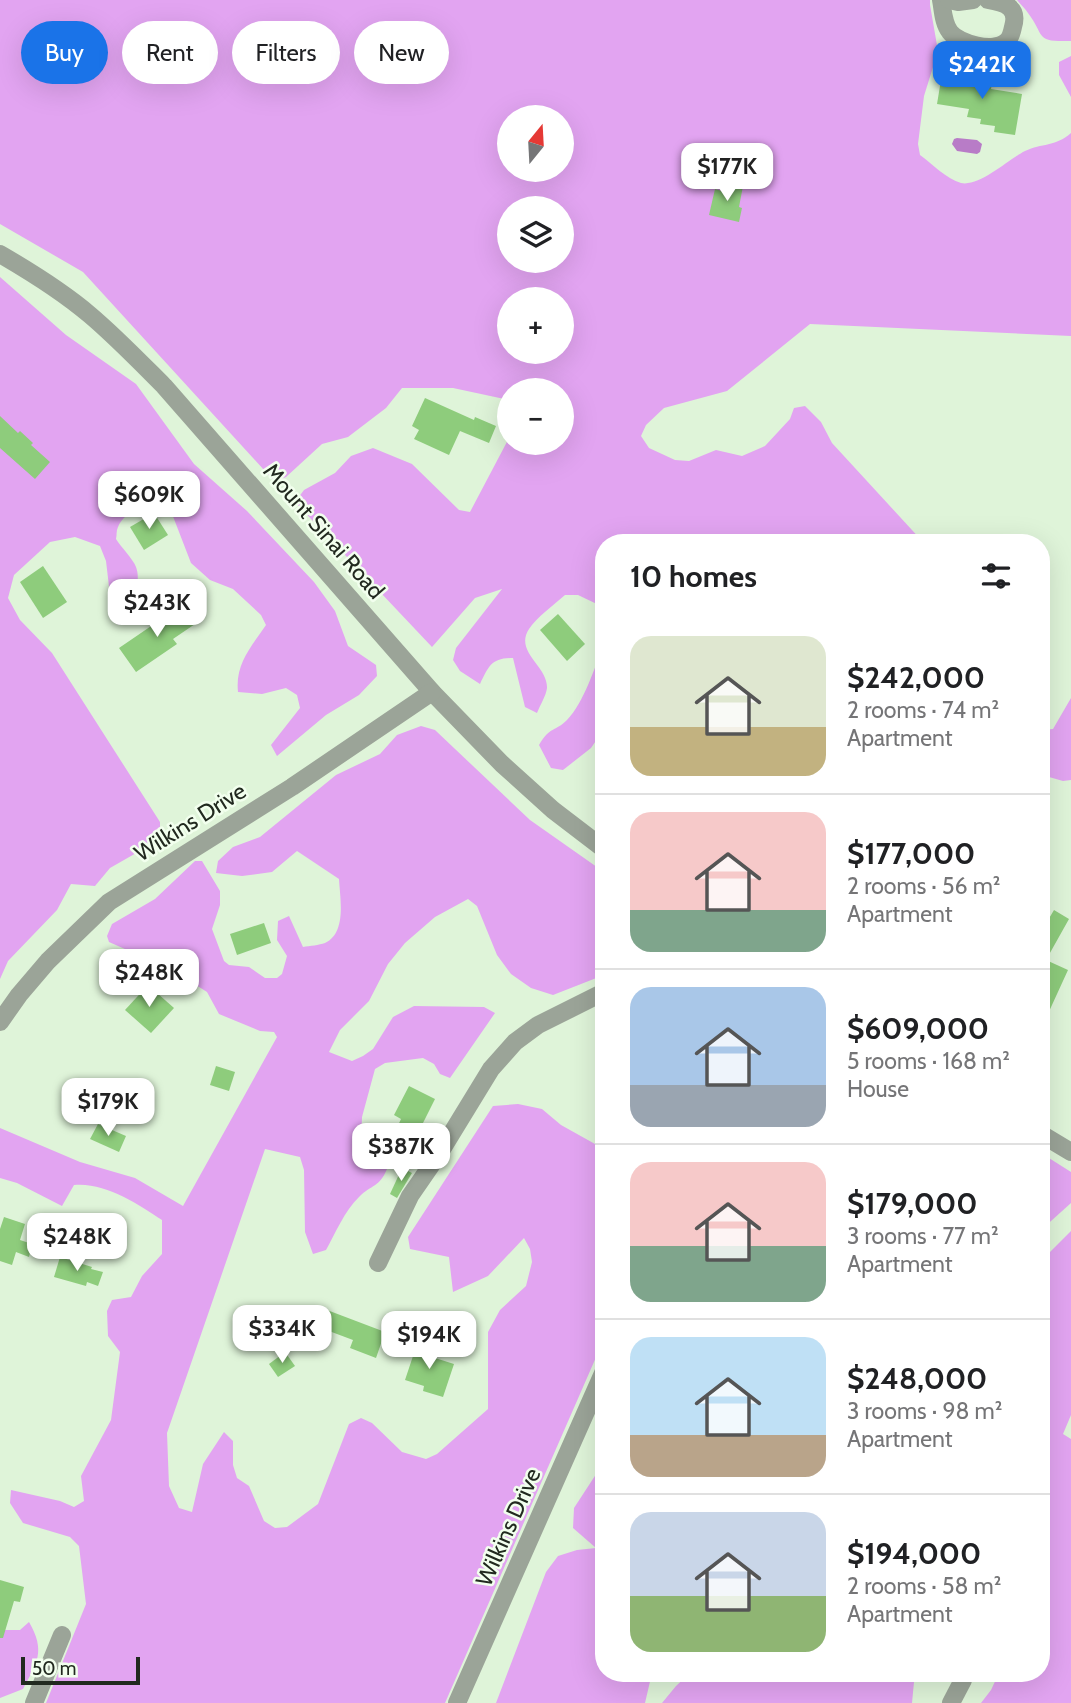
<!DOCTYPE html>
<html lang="en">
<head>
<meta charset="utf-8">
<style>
  :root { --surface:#fff; --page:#f6f6f6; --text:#202124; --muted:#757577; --line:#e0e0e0; --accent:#1a73e8 }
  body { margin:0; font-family:Cabin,sans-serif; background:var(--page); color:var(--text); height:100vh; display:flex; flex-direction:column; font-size:26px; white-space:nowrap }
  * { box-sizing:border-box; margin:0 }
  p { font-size:23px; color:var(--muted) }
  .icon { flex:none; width:38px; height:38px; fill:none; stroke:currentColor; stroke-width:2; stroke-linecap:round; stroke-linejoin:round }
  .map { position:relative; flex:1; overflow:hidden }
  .sheet { position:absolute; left:595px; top:534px; width:455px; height:1148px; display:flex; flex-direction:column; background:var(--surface); border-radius:28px; box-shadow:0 7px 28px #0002 }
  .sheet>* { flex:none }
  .banner { position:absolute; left:21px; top:21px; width:469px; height:63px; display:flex; gap:14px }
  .needle { width:46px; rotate:18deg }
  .fabs { position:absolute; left:497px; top:105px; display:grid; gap:14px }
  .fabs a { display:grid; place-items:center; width:77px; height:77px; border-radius:50%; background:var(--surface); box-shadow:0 7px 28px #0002; font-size:35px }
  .scale { position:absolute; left:21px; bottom:18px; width:119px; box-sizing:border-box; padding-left:7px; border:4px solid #21291f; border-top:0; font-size:19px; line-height:24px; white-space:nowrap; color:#21291f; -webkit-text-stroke:5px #f2ffee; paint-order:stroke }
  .price { position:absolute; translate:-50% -60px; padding:0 16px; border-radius:14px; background:#fff; color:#222; font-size:23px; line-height:46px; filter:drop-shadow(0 2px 4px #0008) }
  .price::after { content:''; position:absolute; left:50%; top:42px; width:21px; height:16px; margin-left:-10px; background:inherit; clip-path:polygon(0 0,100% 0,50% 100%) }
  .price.on { background:var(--accent); color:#fff }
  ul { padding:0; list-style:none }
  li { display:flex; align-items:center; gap:21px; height:175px; padding:0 35px }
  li+li { border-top:2px solid var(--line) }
  li span { display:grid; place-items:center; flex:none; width:196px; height:140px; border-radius:21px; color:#555 }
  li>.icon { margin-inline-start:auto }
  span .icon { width:84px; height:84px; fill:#fffc; stroke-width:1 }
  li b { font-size:30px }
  h2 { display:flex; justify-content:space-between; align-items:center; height:84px; padding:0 35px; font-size:30px }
  .chip { padding:0 24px; border-radius:32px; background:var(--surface); box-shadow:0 7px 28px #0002; font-size:24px; line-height:63px }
  .chip.on { background:var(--accent); color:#fff }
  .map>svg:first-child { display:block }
</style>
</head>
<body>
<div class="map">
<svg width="1071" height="1703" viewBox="0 0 1071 1703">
  <rect width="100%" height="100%" fill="#dff4d9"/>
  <g fill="#e2a4f1" fill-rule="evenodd">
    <path d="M0,0H930V5L938,51L924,96L918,144L920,155C932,164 947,179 961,183C980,187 1009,159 1025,151C1042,143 1055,147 1071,133V336L810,324L727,391L664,408L646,425L641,436L649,448L675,460L689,461L716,450L742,456L765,446L790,419L794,408L805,406L821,422L832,443L923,542H604V613L601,606L578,595H565C554,605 537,617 529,629C514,652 548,666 547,688C546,696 540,705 537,713L525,707L513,658C491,658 489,666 480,684L460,671L453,660L456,648L502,589L475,598L432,647L295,502L304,490L335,473L351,456L373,448L412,464L459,510L470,512L509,438V443H562V390H509V400L453,388H402L386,408L348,437L322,444L286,477L275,482L83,272L0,224ZM509,117H562V170H509ZM509,208H562V261H509ZM509,299H562V352H509Z"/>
    <path d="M1017,0H1071V41C1034,42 1046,37 1028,13C1025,8 1020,4 1017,0Z"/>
    <path d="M1071,56V97L1059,75V62Z"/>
    <path d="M0,277L66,335L136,384L194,464L247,511L314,582L335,611L348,646L376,665L377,676L359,695L326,715L277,756L271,745L300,708L297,695L286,688L262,694L238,692C235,664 251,647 266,625L261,615L233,589L210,580L191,563L169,506L158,501C144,505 124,512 118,527C116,531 117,535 116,539C121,547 133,559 136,567C143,585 128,610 118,625L112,612L106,561L100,546L75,537L50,542L14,575L8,598L20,620L52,653L160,822V834L152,844L110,868L95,886L71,884L57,910L8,961L0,979Z"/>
    <path d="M604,644V729L591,748L563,770L551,768L539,745C550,726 555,732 567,720C584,703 595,666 604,644Z"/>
    <path d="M1071,698V780L1063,781L1049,777L1041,780V730L1053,729Z"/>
    <path d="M421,726L435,730L530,820L604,872V975L553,995L531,988L511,974L497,955L477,906L468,899L435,917L405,943L388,964L369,1001L340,1030L329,1052L352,1061L363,1056L373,1049L393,1017L414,1006L484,1007L495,1013L450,1078L440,1074L434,1064L423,1058L385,1063L375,1069L362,1117L361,1142L381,1158L387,1169C379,1188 372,1184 359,1197C344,1212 336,1232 326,1250L313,1254L305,1232L304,1170L300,1157L265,1149L167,1433L169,1486L179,1508L192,1512L203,1464L224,1432L233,1441V1465L237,1478L249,1486L264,1521L275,1528L287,1527L318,1504L349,1424L361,1418L372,1423L402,1452L426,1459L437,1454L488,1409V1332L500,1310L526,1286L532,1262L530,1249L524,1238L488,1276L453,1292L449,1257L410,1249L408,1237L493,1106L518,1104L542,1109L561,1125L604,1149V1339L445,1703H46L86,1604L79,1546L70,1537L23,1523L10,1503L11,1490L60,1501L74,1507L84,1501L81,1476L111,1420L120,1352L108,1336L107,1311L112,1300L131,1297L142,1276L162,1254V1220C138,1204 105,1182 74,1185L62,1206L17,1183L0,1178V1128L80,1162L135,1178L183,1206L277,1037L274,1032L260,1031L219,1014L207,992L174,971L160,955L134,953L109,942L107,936L112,924L155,899L195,861H202L220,891V905L212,929L224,961L229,965L249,967L265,978H277L282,974L287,956L277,940L278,921L289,916L303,947C310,946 319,945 325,943C347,933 340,898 339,879L297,851L272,872L242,876L216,873L218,861L233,847L260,837L336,775L380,754L397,735Z"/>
    <path d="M1041,1153L1071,1172V1203L1041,1230Z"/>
    <path d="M1071,1231V1415L1063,1434L1071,1439V1703H981L991,1690L999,1673H1041V1261Z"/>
    <path d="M604,1462V1673H652L645,1703H496L546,1572L558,1556L577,1550L596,1548L573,1528L574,1508Z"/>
    <path d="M29,1622C46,1651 37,1663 23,1689L0,1698V1630H20Z"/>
    <path d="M690,1673H839L833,1680L880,1673H903L914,1682L912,1703H662L676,1686Z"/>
  </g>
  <path fill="#b87cc7" d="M957,138L977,140L982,144L980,152L977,154L957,151L952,144L954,139Z"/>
  <g fill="#8ecc7c">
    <path d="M957,72L993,78L991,89L1022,94L1015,135L994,132L995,126L980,124L981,119L967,117L969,109L937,104L941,80L955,83Z"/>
    <path d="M724,182L743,186L739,207L742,208L739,222L709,215L715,189L722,191Z"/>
    <path d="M425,398L474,420L475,417L496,426L489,443L460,431L449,455L414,439L419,430L412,426Z"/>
    <path d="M0,416L18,433L20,431L33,443L31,445L50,462L35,479L0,448Z"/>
    <path d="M154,513L168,535L144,550L130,527Z"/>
    <path d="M43,566L67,602L43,618L20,582Z"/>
    <path d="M182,605L195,624L173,639L177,644L136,672L119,648Z"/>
    <path d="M558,614L585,644L567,661L540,630Z"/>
    <path d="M1054,910L1069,919L1046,960L1068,970L1041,1029V932Z"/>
    <path d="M264,923L271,943L237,955L230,934Z"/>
    <path d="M148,985L174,1008L151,1033L125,1010Z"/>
    <path d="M216,1066L235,1072L229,1091L210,1085Z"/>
    <path d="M409,1086L435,1099L411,1147L392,1138L401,1119L394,1115Z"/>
    <path d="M98,1124L126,1136L119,1152L90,1139Z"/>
    <path d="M402,1168L412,1173L397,1198L390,1194Z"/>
    <path d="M4,1217L25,1224L20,1240L32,1244L29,1257L16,1252L12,1265L0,1261V1229Z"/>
    <path d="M60,1257L92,1267L91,1269L103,1272L98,1286L87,1282L86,1286L54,1277Z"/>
    <path d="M327,1310L385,1332L376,1358L350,1348L353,1340L321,1328Z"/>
    <path d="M417,1344L437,1351L435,1358L454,1364L443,1397L423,1391L424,1386L405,1380Z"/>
    <path d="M285,1352L295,1366L278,1377L269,1364Z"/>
    <path d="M0,1580L24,1587L20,1602L14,1601L3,1638H0Z"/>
  </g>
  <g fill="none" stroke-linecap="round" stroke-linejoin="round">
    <g stroke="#9ba498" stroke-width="18">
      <path d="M941,0C943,10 943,23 950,32C959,44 994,53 1006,42C1010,39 1012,32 1013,27C1019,7 1005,3 988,0"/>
      <path d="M949,0L958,2L973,0"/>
      <path d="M0,254C31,272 62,291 90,315C116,337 140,362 164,386L432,692L502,764L553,810L604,849"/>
      <path d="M0,1022L19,995L48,961L109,902L292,787L432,692"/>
      <path d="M1041,1134L1071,1152"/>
      <path d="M378,1263L410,1196L439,1154L491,1069L515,1042L538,1025L604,992"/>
      <path d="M34,1703L62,1635"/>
      <path d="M457,1703L604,1371"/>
      <path d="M951,1703L963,1680"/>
    </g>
  </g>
  <g text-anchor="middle" stroke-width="5" stroke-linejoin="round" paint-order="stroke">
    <g font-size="23" fill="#21291f" stroke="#f2ffee">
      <text transform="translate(324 531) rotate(49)" y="8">Mount Sinai Road</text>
      <text transform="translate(190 822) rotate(-32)" y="8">Wilkins Drive</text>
      <text transform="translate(508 1527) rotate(-66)" y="8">Wilkins Drive</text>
    </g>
  </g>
</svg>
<div class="fabs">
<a><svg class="needle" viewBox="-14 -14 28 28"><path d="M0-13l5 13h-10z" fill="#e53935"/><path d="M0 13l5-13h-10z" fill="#757577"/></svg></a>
<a><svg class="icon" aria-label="layers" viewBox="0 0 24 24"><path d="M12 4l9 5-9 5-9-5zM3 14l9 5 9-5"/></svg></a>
<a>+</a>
<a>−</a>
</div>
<div class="scale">50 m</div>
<b class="price on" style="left:982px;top:101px">$242K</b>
<b class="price" style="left:727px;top:203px">$177K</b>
<b class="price" style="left:149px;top:531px">$609K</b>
<b class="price" style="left:157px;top:639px">$243K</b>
<b class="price" style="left:149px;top:1009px">$248K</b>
<b class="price" style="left:108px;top:1138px">$179K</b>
<b class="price" style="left:401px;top:1183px">$387K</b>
<b class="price" style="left:77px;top:1273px">$248K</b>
<b class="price" style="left:282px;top:1365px">$334K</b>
<b class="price" style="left:429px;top:1371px">$194K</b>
<div class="banner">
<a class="chip on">Buy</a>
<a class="chip">Rent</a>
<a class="chip">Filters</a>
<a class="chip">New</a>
</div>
<section class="sheet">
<h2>10 homes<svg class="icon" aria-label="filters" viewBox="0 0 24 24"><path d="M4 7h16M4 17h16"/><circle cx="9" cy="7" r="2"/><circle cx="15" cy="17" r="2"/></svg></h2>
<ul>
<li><span style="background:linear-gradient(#dfe7d0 65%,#c2b280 0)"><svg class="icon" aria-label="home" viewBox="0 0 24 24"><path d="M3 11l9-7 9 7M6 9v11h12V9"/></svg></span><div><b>$242,000</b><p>2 rooms · 74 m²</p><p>Apartment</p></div></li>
<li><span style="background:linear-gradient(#f6c9c9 70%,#7fa58c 0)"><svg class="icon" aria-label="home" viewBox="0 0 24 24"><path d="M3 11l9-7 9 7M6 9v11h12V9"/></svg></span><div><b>$177,000</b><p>2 rooms · 56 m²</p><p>Apartment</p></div></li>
<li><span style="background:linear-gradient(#a9c7e8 70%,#9aa5b1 0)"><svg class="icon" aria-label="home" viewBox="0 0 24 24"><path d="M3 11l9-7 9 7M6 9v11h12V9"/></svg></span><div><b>$609,000</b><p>5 rooms · 168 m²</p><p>House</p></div></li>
<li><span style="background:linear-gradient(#f6c9c9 60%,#7fa58c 0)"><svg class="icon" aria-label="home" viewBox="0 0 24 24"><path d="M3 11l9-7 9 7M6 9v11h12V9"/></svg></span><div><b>$179,000</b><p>3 rooms · 77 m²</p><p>Apartment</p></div></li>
<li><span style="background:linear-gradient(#bfe0f5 70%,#b9a48a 0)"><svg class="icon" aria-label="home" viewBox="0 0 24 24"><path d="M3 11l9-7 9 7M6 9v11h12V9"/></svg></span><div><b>$248,000</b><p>3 rooms · 98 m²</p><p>Apartment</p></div></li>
<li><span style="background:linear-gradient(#c9d6e8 60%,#8fb573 0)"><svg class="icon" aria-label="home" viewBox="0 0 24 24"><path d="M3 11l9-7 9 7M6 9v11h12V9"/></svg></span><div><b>$194,000</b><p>2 rooms · 58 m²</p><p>Apartment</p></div></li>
</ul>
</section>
</div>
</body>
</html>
